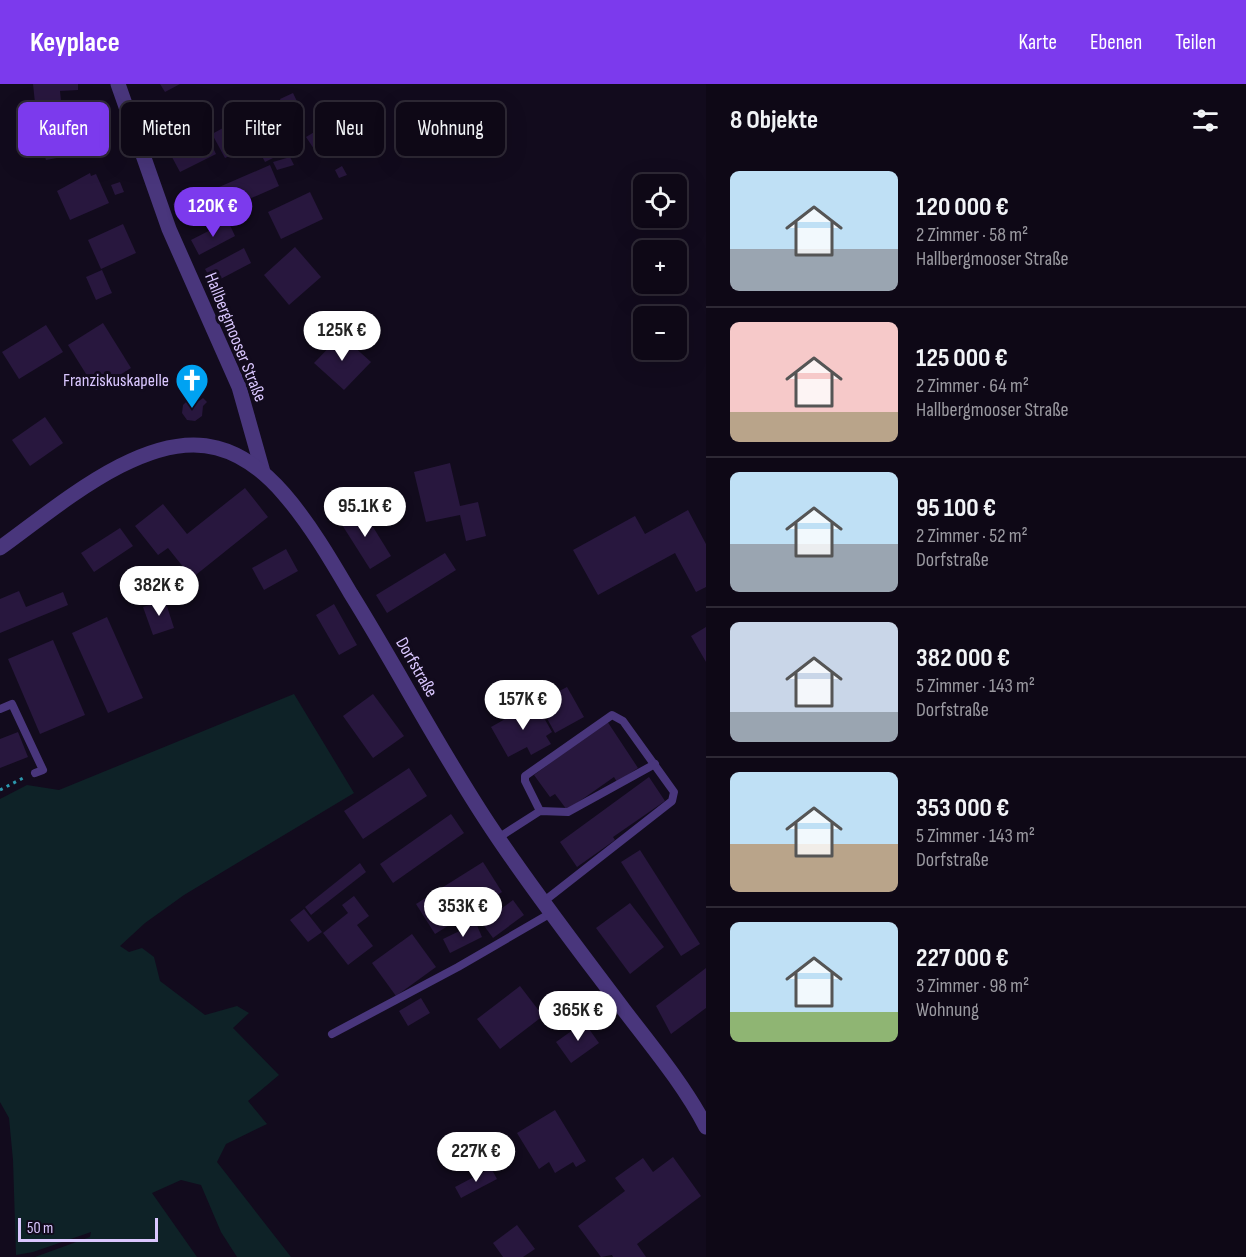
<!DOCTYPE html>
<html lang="de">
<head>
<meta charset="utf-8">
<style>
  :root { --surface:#0e0816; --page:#1c1623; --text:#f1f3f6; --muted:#9b9aa1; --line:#2e2935; --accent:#7c3aed }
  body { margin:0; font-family:"Sofia Sans Condensed",sans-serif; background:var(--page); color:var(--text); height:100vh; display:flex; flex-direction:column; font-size:22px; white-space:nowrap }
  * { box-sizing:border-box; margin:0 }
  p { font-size:20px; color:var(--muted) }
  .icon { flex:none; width:33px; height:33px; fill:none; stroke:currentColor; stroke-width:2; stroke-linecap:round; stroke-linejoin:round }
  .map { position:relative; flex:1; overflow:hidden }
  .sheet { display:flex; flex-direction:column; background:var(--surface); width:540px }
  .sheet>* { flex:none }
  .guide { position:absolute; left:18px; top:18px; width:570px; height:54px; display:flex; gap:12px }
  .fabs { position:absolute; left:633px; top:90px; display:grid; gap:12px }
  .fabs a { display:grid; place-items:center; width:54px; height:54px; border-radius:9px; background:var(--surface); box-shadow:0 6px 24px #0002,0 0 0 2px var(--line); font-size:30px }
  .scale { position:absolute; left:18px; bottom:15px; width:140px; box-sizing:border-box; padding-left:6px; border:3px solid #dac7ff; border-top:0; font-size:16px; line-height:21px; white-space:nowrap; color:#dac7ff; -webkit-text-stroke:4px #120b1d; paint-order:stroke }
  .price { position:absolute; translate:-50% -51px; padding:0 14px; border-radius:21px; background:#fff; color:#222; font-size:20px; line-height:39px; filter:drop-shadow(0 2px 3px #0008) }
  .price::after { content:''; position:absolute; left:50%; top:36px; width:18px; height:14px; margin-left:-9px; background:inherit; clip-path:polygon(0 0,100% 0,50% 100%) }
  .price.active { background:var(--accent); color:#fff }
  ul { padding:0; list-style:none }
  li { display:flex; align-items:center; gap:18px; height:150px; padding:0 24px }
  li+li { border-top:2px solid var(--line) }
  li span { display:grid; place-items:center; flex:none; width:168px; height:120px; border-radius:9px; color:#555 }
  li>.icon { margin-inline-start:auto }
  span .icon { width:72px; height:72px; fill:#fffc; stroke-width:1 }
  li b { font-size:26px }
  h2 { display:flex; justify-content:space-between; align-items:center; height:72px; padding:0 24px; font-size:26px }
  .chip { padding:0 21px; border-radius:9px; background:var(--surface); box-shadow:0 6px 24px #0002,0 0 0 2px var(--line); font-size:21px; line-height:54px }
  .chip.active { background:var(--accent); color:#fff }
  header { display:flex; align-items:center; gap:36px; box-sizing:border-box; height:84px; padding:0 30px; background:var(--accent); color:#fff }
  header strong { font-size:28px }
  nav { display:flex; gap:33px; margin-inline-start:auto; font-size:21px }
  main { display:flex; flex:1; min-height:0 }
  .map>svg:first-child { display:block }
</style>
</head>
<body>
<header>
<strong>Keyplace</strong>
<nav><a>Karte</a><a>Ebenen</a><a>Teilen</a></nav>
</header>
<main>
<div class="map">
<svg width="706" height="1173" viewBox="0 0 706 1173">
  <rect width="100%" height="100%" fill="#120b1d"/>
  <path fill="#0e2227" d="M294,610L354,709L184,811L145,839L120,862L129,868L142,864L154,873L160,897L205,931L237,922L249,929L233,944L279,991L248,1017L267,1040L226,1060L217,1078L291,1173H237L221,1148L201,1101L181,1096L152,1109L197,1173H35L90,1153L91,1148L33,1168L16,1171L13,1076L9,1034L0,1018V715L27,701L59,706Z"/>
  <g fill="#28173e">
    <path d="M33,0H78V6L60,7L61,17L35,19Z"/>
    <path d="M160,0H180L165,8Z"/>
    <path d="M293,9L304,32L290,37L280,15Z"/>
    <path d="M102,21L105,30L84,36L81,27Z"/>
    <path d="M81,32L90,63L72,68L73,71L46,76L36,45Z"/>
    <path d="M106,36L110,47L100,50L96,39Z"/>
    <path d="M203,43L216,70L180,88L166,62Z"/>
    <path d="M223,44L236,69L225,74L212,50Z"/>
    <path d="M316,47L323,59L314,65L306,53Z"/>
    <path d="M277,51L285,68L265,78L256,61Z"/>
    <path d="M290,73L294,81L277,86L273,78Z"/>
    <path d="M270,81L279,102L206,134L196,113Z"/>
    <path d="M342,82L347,91L339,94L335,86Z"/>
    <path d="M90,89L91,92L96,90L109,119L70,136L57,107Z"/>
    <path d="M120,98L124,108L115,111L111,101Z"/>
    <path d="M310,108L323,135L281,155L268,128Z"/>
    <path d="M190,111L193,118L176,127L173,120Z"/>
    <path d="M228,137L235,152L199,171L191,156Z"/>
    <path d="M123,140L136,169L101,185L88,156Z"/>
    <path d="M295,163L321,193L289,221L264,191Z"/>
    <path d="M244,164L251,179L213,199L205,185Z"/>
    <path d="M102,186L112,209L96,216L86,193Z"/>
    <path d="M103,239L131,284L96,306L68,261Z"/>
    <path d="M46,241L63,268L19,295L2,268Z"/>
    <path d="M341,251L371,278L344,306L314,279Z"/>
    <path d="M189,315L199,317L203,314L207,318L203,322L202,332L195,337L187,336L182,329L183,321Z"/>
    <path d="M45,333L63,359L30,382L12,356Z"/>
    <path d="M450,379L460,422L478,418L486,452L466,457L460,431L426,438L414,388Z"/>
    <path d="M245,404L268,433L192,494L168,464L158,471L135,442L163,420L187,450Z"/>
    <path d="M360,422L391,472L370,485L339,436Z"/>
    <path d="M688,426L706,460V503L696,508L675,469L598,511L573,466L635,432L645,450Z"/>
    <path d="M120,444L133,462L94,488L81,469Z"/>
    <path d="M286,465L298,487L264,506L252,484Z"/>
    <path d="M445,469L456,486L387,529L376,511Z"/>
    <path d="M19,507L26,523L63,508L68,521L0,549V515Z"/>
    <path d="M165,516L174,544L153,551L143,523Z"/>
    <path d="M334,520L357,561L339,571L316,531Z"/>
    <path d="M107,533L143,614L108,629L72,549Z"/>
    <path d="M706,543V578L691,552Z"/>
    <path d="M53,556L85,631L40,650L8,575Z"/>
    <path d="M567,603L584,633L555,649L538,618Z"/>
    <path d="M373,610L404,652L373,674L343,632Z"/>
    <path d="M535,618L552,648L546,652L551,660L531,671L527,663L508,673L491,643Z"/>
    <path d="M607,637L638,684L617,698L614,693L567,726L555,710L550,713L534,691Z"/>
    <path d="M18,648L28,673L0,684V655Z"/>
    <path d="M409,684L427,712L363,755L344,727Z"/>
    <path d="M649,693L665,717L613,753L615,756L577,783L560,758Z"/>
    <path d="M451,730L464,749L393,799L380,780Z"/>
    <path d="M640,766L700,860L681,872L621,778Z"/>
    <path d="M483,778L502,808L435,850L416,820Z"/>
    <path d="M360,779L366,788L311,831L305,823Z"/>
    <path d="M354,812L369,832L357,841L373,862L348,881L323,849L348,829L342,821Z"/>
    <path d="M513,816L524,831L493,854L482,839Z"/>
    <path d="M630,819L664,863L630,890L596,844Z"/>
    <path d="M304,825L322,848L308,858L290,836Z"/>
    <path d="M476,839L482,853L450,869L443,855Z"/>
    <path d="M412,850L436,883L396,912L372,879Z"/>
    <path d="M706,884V924L671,950L656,922Z"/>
    <path d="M520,902L543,932L500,965L477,935Z"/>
    <path d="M421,914L430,929L408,942L399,927Z"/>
    <path d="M584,938L599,959L571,979L556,958Z"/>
    <path d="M555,1026L586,1077L576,1083L573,1078L555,1089L549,1078L539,1085L517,1049Z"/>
    <path d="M673,1073L701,1112L637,1160L646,1173H613L612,1171L601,1173L578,1142L625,1107L615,1094L643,1074L653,1088Z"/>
    <path d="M491,1084L497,1095L461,1114L455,1103Z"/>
    <path d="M517,1141L535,1165L523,1173H503L493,1159Z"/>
  </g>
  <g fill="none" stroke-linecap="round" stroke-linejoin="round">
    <path stroke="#2c98ae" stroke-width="3" stroke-dasharray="3 4.5" stroke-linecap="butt" d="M0,706L25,693"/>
    <g stroke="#49367c" stroke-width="8">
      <path d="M0,625L12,620L43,686L35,689"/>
      <path d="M540,727L525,697V692L612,631L623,637L674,708L672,717L543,818"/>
      <path d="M498,754L540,727L568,728L655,680"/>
      <path d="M332,950L458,883L551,829"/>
    </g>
    <g stroke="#49367c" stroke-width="15">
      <path d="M118,0L169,145L239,303L263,388"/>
      <path d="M0,464C55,425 145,344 217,364C244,371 266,389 284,410C310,440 331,476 351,510C399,587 441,669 492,745C533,807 579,866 624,926C653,964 684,1001 706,1043"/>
    </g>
  </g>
  <defs>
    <symbol id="church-pin" viewBox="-11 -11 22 30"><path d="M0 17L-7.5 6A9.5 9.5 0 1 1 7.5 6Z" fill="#00a2f2" stroke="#120b1d"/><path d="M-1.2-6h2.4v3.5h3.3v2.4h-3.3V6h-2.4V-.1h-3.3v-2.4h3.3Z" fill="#fff"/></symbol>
  </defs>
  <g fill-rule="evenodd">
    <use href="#church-pin" x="173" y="277" width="38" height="52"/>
  </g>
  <g text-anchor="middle" stroke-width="6" stroke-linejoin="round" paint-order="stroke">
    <g font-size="18" fill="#dac7ff" stroke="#120b1d">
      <text transform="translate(236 253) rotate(68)" y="6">Hallbergmooser Straße</text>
      <text transform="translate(417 583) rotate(60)" y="6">Dorfstraße</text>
    </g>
    <g font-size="18" fill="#dac7ff" stroke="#120b1d" text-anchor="end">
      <text x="169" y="302">Franziskuskapelle</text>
    </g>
  </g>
</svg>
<div class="fabs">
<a><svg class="icon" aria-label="locate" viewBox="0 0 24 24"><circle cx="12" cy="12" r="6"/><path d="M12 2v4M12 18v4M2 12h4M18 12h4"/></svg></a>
<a>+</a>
<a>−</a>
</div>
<div class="scale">50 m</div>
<b class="price active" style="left:213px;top:154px">120K €</b>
<b class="price" style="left:342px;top:278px">125K €</b>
<b class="price" style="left:365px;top:454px">95.1K €</b>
<b class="price" style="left:159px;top:533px">382K €</b>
<b class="price" style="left:523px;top:647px">157K €</b>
<b class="price" style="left:463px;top:854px">353K €</b>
<b class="price" style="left:578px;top:958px">365K €</b>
<b class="price" style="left:476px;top:1099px">227K €</b>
<div class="guide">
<a class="chip active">Kaufen</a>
<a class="chip">Mieten</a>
<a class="chip">Filter</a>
<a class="chip">Neu</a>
<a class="chip">Wohnung</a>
</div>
</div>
<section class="sheet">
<h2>8 Objekte<svg class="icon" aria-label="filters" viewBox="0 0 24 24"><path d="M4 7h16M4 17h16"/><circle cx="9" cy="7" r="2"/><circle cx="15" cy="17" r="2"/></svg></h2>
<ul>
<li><span style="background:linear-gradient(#bfe0f5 65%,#9aa5b1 0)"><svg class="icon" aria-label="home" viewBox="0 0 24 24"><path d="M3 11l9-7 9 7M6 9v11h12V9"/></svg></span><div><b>120 000 €</b><p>2 Zimmer · 58 m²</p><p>Hallbergmooser Straße</p></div></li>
<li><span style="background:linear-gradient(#f6c9c9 75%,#b9a48a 0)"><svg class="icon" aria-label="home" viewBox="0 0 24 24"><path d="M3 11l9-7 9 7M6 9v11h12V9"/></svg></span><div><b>125 000 €</b><p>2 Zimmer · 64 m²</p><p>Hallbergmooser Straße</p></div></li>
<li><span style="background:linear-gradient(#bfe0f5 60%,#9aa5b1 0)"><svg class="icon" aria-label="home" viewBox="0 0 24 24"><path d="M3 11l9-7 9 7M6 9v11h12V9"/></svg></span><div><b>95 100 €</b><p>2 Zimmer · 52 m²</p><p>Dorfstraße</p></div></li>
<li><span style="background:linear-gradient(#c9d6e8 75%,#9aa5b1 0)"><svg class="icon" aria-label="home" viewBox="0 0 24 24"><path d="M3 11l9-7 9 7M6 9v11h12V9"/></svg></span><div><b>382 000 €</b><p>5 Zimmer · 143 m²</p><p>Dorfstraße</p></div></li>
<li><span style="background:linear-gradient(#bfe0f5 60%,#b9a48a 0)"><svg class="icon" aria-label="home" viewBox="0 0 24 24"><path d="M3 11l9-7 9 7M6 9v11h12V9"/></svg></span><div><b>353 000 €</b><p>5 Zimmer · 143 m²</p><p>Dorfstraße</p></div></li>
<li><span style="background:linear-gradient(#bfe0f5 75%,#8fb573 0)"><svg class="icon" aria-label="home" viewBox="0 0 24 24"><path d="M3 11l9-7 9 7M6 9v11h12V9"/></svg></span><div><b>227 000 €</b><p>3 Zimmer · 98 m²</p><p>Wohnung</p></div></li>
</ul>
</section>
</main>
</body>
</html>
